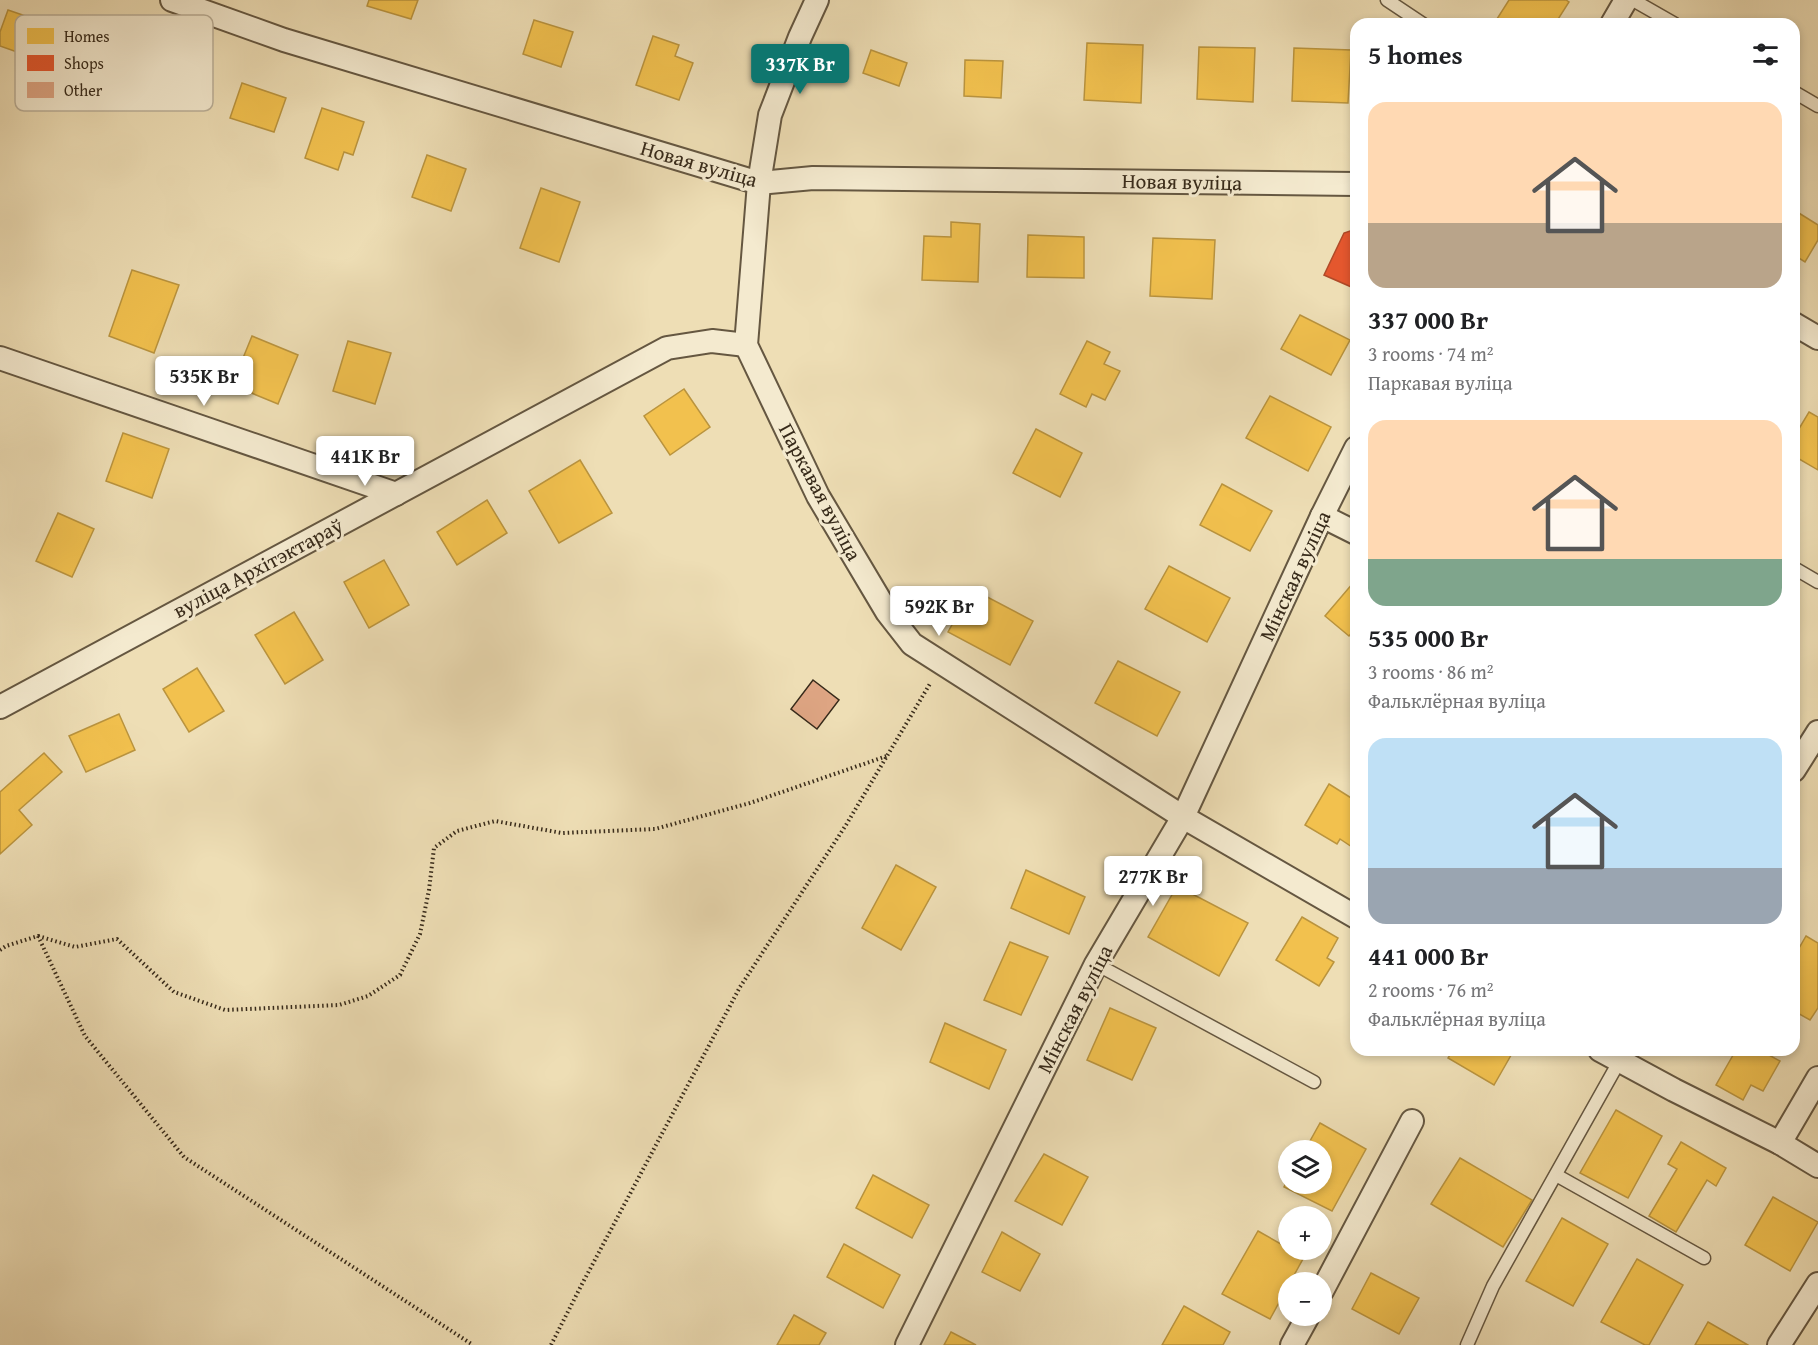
<!DOCTYPE html>
<html lang="en">
<head>
<meta charset="utf-8">
<style>
  :root { --surface:#fff; --page:#f2f2f2; --text:#202124; --muted:#757577; --accent:#0f766e }
  body { margin:0; font-family:"Gentium Book Plus",serif; background:var(--page); color:var(--text); height:100vh; display:flex; flex-direction:column; font-size:22px; white-space:nowrap }
  * { box-sizing:border-box; margin:0 }
  p { font-size:20px; color:var(--muted) }
  .icon { flex:none; width:33px; height:33px; fill:none; stroke:currentColor; stroke-width:2; stroke-linecap:round; stroke-linejoin:round }
  .map { position:relative; flex:1; overflow:hidden }
  .panel { position:absolute; left:1350px; top:18px; width:450px; height:1038px; display:flex; flex-direction:column; background:var(--surface); border-radius:18px; box-shadow:0 3px 9px #0003 }
  .panel>* { flex:none }
  .fabs { position:absolute; left:1278px; top:1140px; display:grid; gap:12px }
  .fabs a { display:grid; place-items:center; width:54px; height:54px; border-radius:50%; background:var(--surface); box-shadow:0 3px 9px #0003; font-size:30px }
  .price { position:absolute; translate:-50% -51px; padding:0 14px; border-radius:6px; background:#fff; color:#222; font-size:20px; line-height:39px; filter:drop-shadow(0 2px 3px #0008) }
  .price::after { content:''; position:absolute; left:50%; top:36px; width:18px; height:14px; margin-left:-9px; background:inherit; clip-path:polygon(0 0,100% 0,50% 100%) }
  .price.on { background:var(--accent); color:#fff }
  ul { padding:0; list-style:none }
  li { display:grid; align-content:center; gap:12px; height:318px; padding:0 18px }
  li span { display:grid; place-items:center; height:186px; border-radius:18px; color:#555 }
  li>.icon { margin-inline-start:auto }
  span .icon { width:108px; height:108px; fill:#fffc; stroke-width:1 }
  li b { font-size:26px }
  h2 { display:flex; justify-content:space-between; align-items:center; height:72px; padding:0 18px; font-size:26px }
  .map>svg:first-child { display:block }
</style>
</head>
<body>
<div class="map">
<svg width="1818" height="1345" viewBox="0 0 1818 1345">
  <rect width="100%" height="100%" fill="#eedeb5"/>
  <filter id="stains"><feTurbulence type="fractalNoise" baseFrequency=".00333" numOctaves="4"/><feColorMatrix values="0 0 0 0 .2 0 0 0 0 .09 0 0 0 0 .02 0 0 0 .5 -.17"/></filter>
  <radialGradient id="worn" r=".72"><stop offset=".6" stop-color="#630" stop-opacity="0"/><stop offset="1" stop-color="#630" stop-opacity=".3"/></radialGradient>
  <g fill="#f2c14e" stroke="#ba943e" stroke-width="1.5">
    <path d="M369,0H418L411,19L367,6Z"/>
    <path d="M1509,0H1566L1569,2L1555,24H1498L1495,22Z"/>
    <path d="M8,10L46,23L34,58L0,46V32Z"/>
    <path d="M534,20L573,32L561,67L523,54Z"/>
    <path d="M653,36L679,45L675,56L693,63L679,100L636,85Z"/>
    <path d="M1087,43L1143,45L1141,103L1084,100Z"/>
    <path d="M1199,47L1255,48L1253,102L1197,99Z"/>
    <path d="M1294,48L1351,50L1348,103L1292,101Z"/>
    <path d="M871,50L907,63L899,86L863,73Z"/>
    <path d="M965,60L1003,61L1001,98L964,96Z"/>
    <path d="M242,83L286,98L274,132L230,118Z"/>
    <path d="M322,108L364,122L353,155L344,152L338,170L305,158Z"/>
    <path d="M427,155L466,169L451,211L412,197Z"/>
    <path d="M541,188L580,202L559,262L520,248Z"/>
    <path d="M1794,210L1818,225V240L1805,262L1794,255Z"/>
    <path d="M951,222L980,224L978,282L922,280L924,236L951,237Z"/>
    <path d="M1028,235L1084,237V278L1027,277Z"/>
    <path d="M1153,238L1215,240L1212,299L1150,296Z"/>
    <path d="M132,270L179,285L154,353L109,336Z"/>
    <path d="M1300,315L1350,340L1331,375L1281,349Z"/>
    <path d="M252,336L298,355L278,404L232,385Z"/>
    <path d="M348,341L391,353L375,404L333,391Z"/>
    <path d="M1087,341L1110,352L1104,364L1120,371L1105,400L1092,394L1086,407L1060,394Z"/>
    <path d="M684,389L710,427L670,455L644,416Z"/>
    <path d="M1270,396L1331,427L1308,471L1246,438Z"/>
    <path d="M1809,412L1818,417V470L1794,456V437Z"/>
    <path d="M1036,429L1082,453L1060,497L1013,473Z"/>
    <path d="M123,433L169,449L152,498L106,481Z"/>
    <path d="M580,460L612,513L559,543L529,491Z"/>
    <path d="M1222,484L1272,511L1250,551L1200,525Z"/>
    <path d="M487,500L507,533L457,565L437,532Z"/>
    <path d="M58,513L94,529L72,577L36,561Z"/>
    <path d="M384,560L409,605L369,628L344,582Z"/>
    <path d="M1169,566L1230,598L1207,642L1145,609Z"/>
    <path d="M1353,583L1356,586V628L1349,636L1325,616Z"/>
    <path d="M972,589L1033,621L1010,665L948,632Z"/>
    <path d="M294,612L323,660L285,684L255,635Z"/>
    <path d="M1118,661L1180,692L1157,736L1095,703Z"/>
    <path d="M197,668L224,711L189,732L163,689Z"/>
    <path d="M119,714L135,750L86,772L69,736Z"/>
    <path d="M44,753L62,772L19,810L32,825L0,854V792Z"/>
    <path d="M1329,784L1356,801V840L1352,847L1340,839L1337,844L1305,825Z"/>
    <path d="M896,865L936,887L901,950L862,928Z"/>
    <path d="M1026,870L1085,897L1069,934L1011,908Z"/>
    <path d="M1177,886L1248,923L1219,976L1148,937Z"/>
    <path d="M1302,917L1338,938L1327,958L1334,962L1319,986L1276,960Z"/>
    <path d="M1806,936L1818,943V1008L1810,1020L1794,1011V957Z"/>
    <path d="M1010,942L1048,957L1021,1015L984,1000Z"/>
    <path d="M1110,1008L1156,1028L1132,1080L1087,1060Z"/>
    <path d="M945,1023L1006,1050L989,1089L930,1062Z"/>
    <path d="M1453,1050H1514L1494,1085L1448,1058Z"/>
    <path d="M1736,1050H1760L1780,1061L1763,1091L1751,1085L1743,1100L1716,1085Z"/>
    <path d="M1616,1110L1662,1136L1628,1198L1580,1173Z"/>
    <path d="M1320,1123L1366,1149L1332,1211L1284,1187L1288,1179V1184H1322V1150H1305Z"/>
    <path d="M1681,1142L1726,1168L1716,1186L1707,1180L1676,1232L1649,1216L1677,1169L1668,1164Z"/>
    <path d="M1044,1154L1088,1177L1062,1225L1015,1201Z"/>
    <path d="M1460,1158L1532,1200L1503,1247L1431,1204Z"/>
    <path d="M873,1175L929,1205L912,1238L856,1208Z"/>
    <path d="M1773,1197L1818,1222L1790,1271L1745,1245Z"/>
    <path d="M1562,1218L1608,1244L1573,1306L1526,1281Z"/>
    <path d="M1258,1231L1288,1248V1250L1304,1257L1270,1319L1222,1294Z"/>
    <path d="M1002,1232L1040,1254L1020,1291L982,1272Z"/>
    <path d="M844,1244L900,1275L883,1308L827,1277Z"/>
    <path d="M1637,1259L1683,1285L1649,1345H1645L1601,1322Z"/>
    <path d="M1371,1273L1419,1298L1399,1334L1352,1309Z"/>
    <path d="M1184,1306L1230,1332L1223,1345H1162Z"/>
    <path d="M794,1315L826,1333L819,1345H777Z"/>
    <path d="M1708,1322L1748,1345H1695Z"/>
    <path d="M951,1332L976,1345H944Z"/>
  </g>
  <path fill="#e4572e" stroke="#b04a28" stroke-width="1.5" d="M1356,229V289L1324,275L1344,233Z"/>
  <path fill="#dea583" stroke="#372a1a" stroke-width="1.5" d="M813,680L839,700L817,729L791,709Z"/>
  <g fill="none" stroke-linecap="round" stroke-linejoin="round">
    <defs>
      <g id="lane">
        <path d="M1387,0L1423,24"/>
        <path d="M1633,0L1675,24"/>
        <path d="M1794,92L1818,106"/>
        <path d="M1794,568L1818,582"/>
        <path d="M1096,964L1314,1082"/>
        <path d="M1556,1175L1704,1258"/>
        <path d="M1467,1345L1493,1286L1620,1060"/>
      </g>
      <g id="street">
        <path d="M172,0L284,40L759,183L813,178L1356,184"/>
        <path d="M817,0L800,37L770,115L759,183L746,345L818,496L887,612L912,644L1183,817L1356,917"/>
        <path d="M1612,24L1626,0"/>
        <path d="M1794,324L1818,338"/>
        <path d="M0,358L396,494"/>
        <path d="M1322,516L1356,533"/>
        <path d="M0,707L667,348L712,341L746,345"/>
        <path d="M1794,770L1818,732"/>
        <path d="M1600,1050L1674,1090L1780,1143L1818,1166"/>
        <path d="M1780,1143L1818,1078"/>
        <path d="M1322,1291L1412,1121"/>
        <path d="M907,1345L1096,964L1183,817L1322,516L1356,448"/>
        <path d="M1292,1345L1308,1316"/>
        <path d="M1779,1345L1818,1284"/>
      </g>
    </defs>
    <use href="#lane" stroke="#655741" stroke-width="15"/>
    <use href="#street" stroke="#655741" stroke-width="26"/>
    <g stroke="#372a1a" stroke-width="4" stroke-dasharray="1.5 3" stroke-linecap="butt">
      <path d="M38,936L75,947L117,939L174,992L225,1010L339,1005L368,996L400,975L420,934L429,890L434,848L457,831L495,821L562,833L655,829L750,803L887,756"/>
      <path d="M0,950L6,946L38,936L85,1036L184,1157L473,1345"/>
      <path d="M551,1345L581,1286L740,987L846,825L931,682"/>
    </g>
    <use href="#lane" stroke="#f4eacf" stroke-width="12"/>
    <use href="#street" stroke="#f4eacf" stroke-width="22"/>
  </g>
  <g text-anchor="middle" stroke-width="6" stroke-linejoin="round" paint-order="stroke">
    <g font-size="21" fill="#372a1a" stroke="#f4eacf">
      <text transform="translate(699 164) rotate(16)" y="7">Новая вуліца</text>
      <text transform="translate(1182 182) rotate(1)" y="7">Новая вуліца</text>
      <text transform="translate(820 492) rotate(62)" y="7">Паркавая вуліца</text>
      <text transform="translate(258 568) rotate(-28)" y="7">вуліца Архітэктараў</text>
      <text transform="translate(1295 576) rotate(-65)" y="7">Мінская вуліца</text>
      <text transform="translate(1075 1009) rotate(-63)" y="7">Мінская вуліца</text>
    </g>
  </g>
  <rect x="15" y="15" width="198" height="96" rx="9" fill="#f4eacf" stroke="#bbb099" stroke-width="1.5"/>
  <rect x="27" y="28" width="27" height="16" fill="#f2c14e"/>
  <rect x="27" y="55" width="27" height="16" fill="#e4572e"/>
  <rect x="27" y="82" width="27" height="16" fill="#dea583"/>
  <g font-size="16" fill="#372a1a">
    <text x="64" y="42">Homes</text>
    <text x="64" y="69">Shops</text>
    <text x="64" y="96">Other</text>
  </g>
  <rect width="100%" height="100%" filter="url(#stains)"/>
  <rect width="100%" height="100%" fill="url(#worn)"/>
</svg>
<div class="fabs">
<a><svg class="icon" aria-label="layers" viewBox="0 0 24 24"><path d="M12 4l9 5-9 5-9-5zM3 14l9 5 9-5"/></svg></a>
<a>+</a>
<a>−</a>
</div>
<b class="price on" style="left:800px;top:95px">337K Br</b>
<b class="price" style="left:204px;top:407px">535K Br</b>
<b class="price" style="left:365px;top:487px">441K Br</b>
<b class="price" style="left:939px;top:637px">592K Br</b>
<b class="price" style="left:1153px;top:907px">277K Br</b>
<section class="panel">
<h2>5 homes<svg class="icon" aria-label="filters" viewBox="0 0 24 24"><path d="M4 7h16M4 17h16"/><circle cx="9" cy="7" r="2"/><circle cx="15" cy="17" r="2"/></svg></h2>
<ul>
<li><span style="background:linear-gradient(#ffd9b3 65%,#b9a48a 0)"><svg class="icon" aria-label="home" viewBox="0 0 24 24"><path d="M3 11l9-7 9 7M6 9v11h12V9"/></svg></span><div><b>337 000 Br</b><p>3 rooms · 74 m²</p><p>Паркавая вуліца</p></div></li>
<li><span style="background:linear-gradient(#ffd9b3 75%,#7fa58c 0)"><svg class="icon" aria-label="home" viewBox="0 0 24 24"><path d="M3 11l9-7 9 7M6 9v11h12V9"/></svg></span><div><b>535 000 Br</b><p>3 rooms · 86 m²</p><p>Фальклёрная вуліца</p></div></li>
<li><span style="background:linear-gradient(#bfe0f5 70%,#9aa5b1 0)"><svg class="icon" aria-label="home" viewBox="0 0 24 24"><path d="M3 11l9-7 9 7M6 9v11h12V9"/></svg></span><div><b>441 000 Br</b><p>2 rooms · 76 m²</p><p>Фальклёрная вуліца</p></div></li>
</ul>
</section>
</div>
</body>
</html>
